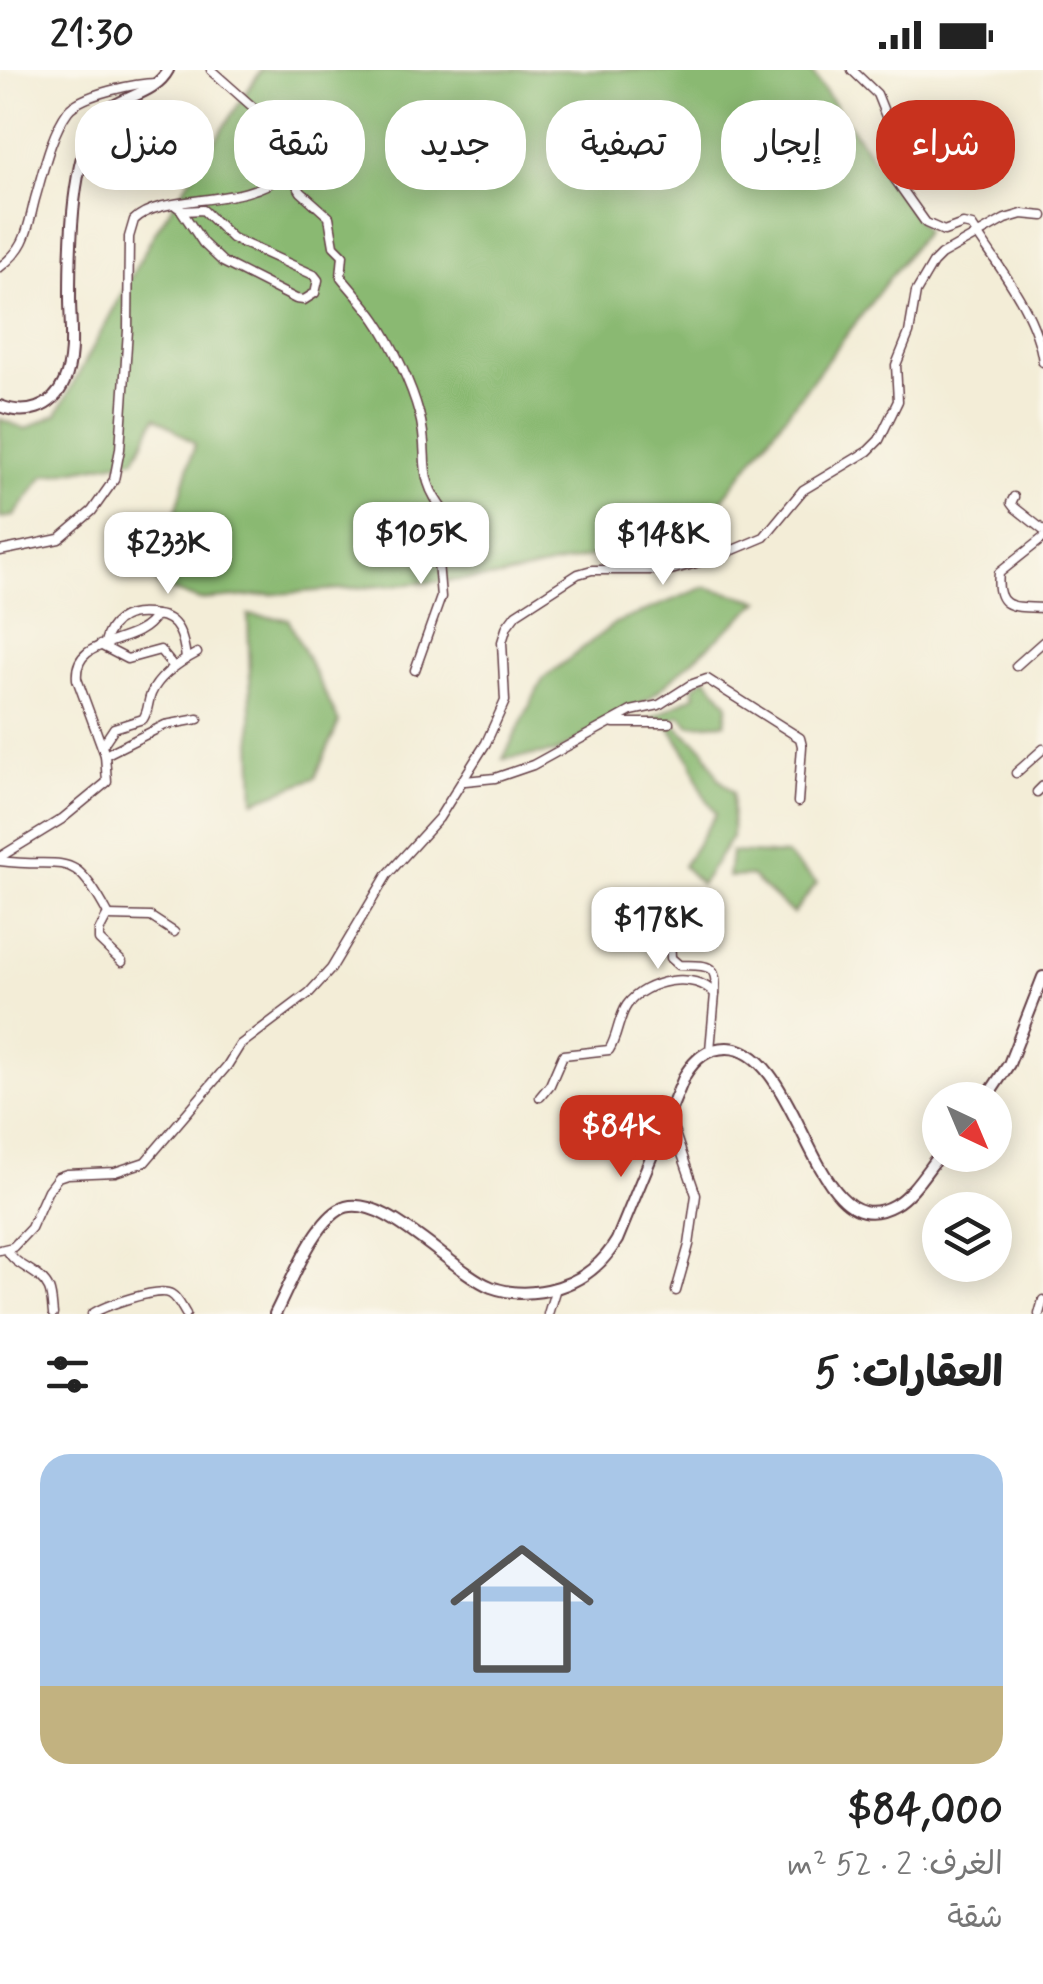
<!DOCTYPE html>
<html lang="ar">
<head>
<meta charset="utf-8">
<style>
  :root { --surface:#fff; --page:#f6f6f6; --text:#222; --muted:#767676; --accent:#c8321e }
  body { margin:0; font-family:Mynerve,"Playpen Sans Arabic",sans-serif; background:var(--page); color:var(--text); direction:rtl; height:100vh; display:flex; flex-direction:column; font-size:38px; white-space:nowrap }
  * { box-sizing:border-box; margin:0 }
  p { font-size:32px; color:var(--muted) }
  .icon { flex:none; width:55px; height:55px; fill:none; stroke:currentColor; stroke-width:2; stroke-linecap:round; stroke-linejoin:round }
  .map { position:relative; height:1244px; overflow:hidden; direction:ltr }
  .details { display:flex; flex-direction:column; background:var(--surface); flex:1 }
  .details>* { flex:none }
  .hud { position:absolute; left:30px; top:30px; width:985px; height:90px; direction:rtl; display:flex; gap:20px }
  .needle { width:65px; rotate:136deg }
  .controls { position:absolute; left:922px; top:1012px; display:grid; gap:20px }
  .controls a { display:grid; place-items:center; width:90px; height:90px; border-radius:50%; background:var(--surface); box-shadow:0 5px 25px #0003; font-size:50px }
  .price { position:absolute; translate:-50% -85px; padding:0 22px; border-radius:20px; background:#fff; color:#222; font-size:32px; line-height:65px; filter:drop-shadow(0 2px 5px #0008) }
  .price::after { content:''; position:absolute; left:50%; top:60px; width:30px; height:22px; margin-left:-15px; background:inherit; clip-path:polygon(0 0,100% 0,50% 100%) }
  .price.current { background:var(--accent); color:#fff }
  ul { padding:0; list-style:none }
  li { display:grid; align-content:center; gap:20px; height:530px; padding:0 40px }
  li span { display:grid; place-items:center; height:310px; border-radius:30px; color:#555 }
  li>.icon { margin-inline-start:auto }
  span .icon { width:180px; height:180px; fill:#fffc; stroke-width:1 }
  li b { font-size:42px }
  h2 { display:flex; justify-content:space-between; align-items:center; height:120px; padding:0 40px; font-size:42px }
  .tag { padding:0 35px; border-radius:40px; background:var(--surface); box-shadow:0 5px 25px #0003; font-size:35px; line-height:90px }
  .tag.current { background:var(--accent); color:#fff }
  .status { display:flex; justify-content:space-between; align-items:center; height:70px; padding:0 50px; background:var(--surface); direction:ltr }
  .status svg { height:28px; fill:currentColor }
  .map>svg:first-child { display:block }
</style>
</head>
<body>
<div class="status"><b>21:30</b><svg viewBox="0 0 49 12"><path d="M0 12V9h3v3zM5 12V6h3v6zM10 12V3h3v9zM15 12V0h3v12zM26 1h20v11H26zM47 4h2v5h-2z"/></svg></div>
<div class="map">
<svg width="1043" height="1244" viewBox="0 0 1043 1244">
  <rect width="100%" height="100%" fill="#fbf7ec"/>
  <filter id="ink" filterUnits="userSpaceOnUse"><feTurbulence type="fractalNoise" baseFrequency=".01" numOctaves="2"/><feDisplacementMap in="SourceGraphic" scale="20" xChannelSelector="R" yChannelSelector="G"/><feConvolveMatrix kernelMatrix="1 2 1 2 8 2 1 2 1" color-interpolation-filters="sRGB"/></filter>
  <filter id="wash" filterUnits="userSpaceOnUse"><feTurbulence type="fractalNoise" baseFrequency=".0048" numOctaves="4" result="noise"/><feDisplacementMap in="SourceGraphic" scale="40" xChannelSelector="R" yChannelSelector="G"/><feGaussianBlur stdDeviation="2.25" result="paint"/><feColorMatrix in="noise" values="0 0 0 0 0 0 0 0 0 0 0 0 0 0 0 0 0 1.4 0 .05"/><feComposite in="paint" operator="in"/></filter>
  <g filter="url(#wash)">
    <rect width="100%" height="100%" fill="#f3edd7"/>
    <g fill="#8ab972" stroke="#6a6c4e" stroke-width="2.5">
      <path d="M261,0H810L925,161L697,463L501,507L199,530L158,515L145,464L171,459L195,374L156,347L135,389L44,406L14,446L0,448V349L26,359L57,344L154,164Z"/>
      <path d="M705,517L760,531L649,629L557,682L503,689L543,609L615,553Z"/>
      <path d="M248,545L288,549L339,652L315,708L254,731Z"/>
      <path d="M706,607L728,634L725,653L690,655L680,645L659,656L646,651L695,625L693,617Z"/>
      <path d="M673,653L704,679L719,709L733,722L732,767L701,814L683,796L716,744L702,722L691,691L668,655Z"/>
      <path d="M731,782L786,785L817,813L793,844L751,806L728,807Z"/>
    </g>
  </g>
  <g filter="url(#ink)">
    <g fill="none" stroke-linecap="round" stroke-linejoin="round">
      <defs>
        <g id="street">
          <path d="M852,0L877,24L889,54L892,105L926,153L944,161L963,154L972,156C998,196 1037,243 1043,292"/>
          <path d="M287,99L301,122L329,147L334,176L343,185L341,207C352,221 366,235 376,250C392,273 412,316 419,343C432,389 413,404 447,445L436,469L441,527L415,600"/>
          <path d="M176,136L183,141L203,140L232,168L314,205L318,210L315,223L304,230L296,229L223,192L203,173L181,140"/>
          <path d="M0,197C27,177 27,160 35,129C43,102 51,64 68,41C81,24 137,13 157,13"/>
          <path d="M1014,427L1011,433L1014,437L1043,460"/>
          <path d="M1043,468L999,503C995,539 1012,537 1043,538"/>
          <path d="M0,481L59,469L92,441L114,410L120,379L128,260L129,167L134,150C162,122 245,139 285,103L286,98L272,76L263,46L211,0"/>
          <path d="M105,572C112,546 131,541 156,545"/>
          <path d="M100,575L127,589L160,580L174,597"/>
          <path d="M1016,596L1043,572"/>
          <path d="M614,653H669"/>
          <path d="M102,676L114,658L143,649C149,640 147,634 151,624C159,605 180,592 197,583"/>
          <path d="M105,685L165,655L198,649"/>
          <path d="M1016,703L1043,679"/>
          <path d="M465,711L495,708L533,695L631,641L659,635L690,615L707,609L800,668L802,676L798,732"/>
          <path d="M1037,722L1043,716"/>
          <path d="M0,787L62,749L107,712L105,685L77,609C73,564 137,579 156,545C179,547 184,569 186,589"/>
          <path d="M0,791C67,800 71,775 108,844L99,861V870L122,892"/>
          <path d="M671,840L677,846L700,848L693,856L670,866L671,888L679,895C704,896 719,891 715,924"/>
          <path d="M108,846L151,847L174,862"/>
          <path d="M540,1027L550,1015L563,985L609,980C618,966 618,948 627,935C645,910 695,900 715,924L710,980"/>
          <path d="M669,1046L696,1125L689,1175L676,1221"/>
          <path d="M7,1179C14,1197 41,1200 49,1219C52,1226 52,1236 53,1244"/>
          <path d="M0,1180L13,1177L31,1158L48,1120L58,1107L67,1104L115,1102L145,1092L227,996L240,975L309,923L331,899L387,805L439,748L486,673L505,631L502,572L507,556L516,544L578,504L592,500H671L714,488L764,467L803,420L868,381L879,370L898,331L896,295L909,263L916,222L933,193L941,185L1005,149L1022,144L1043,146"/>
          <path d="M92,1244C104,1236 159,1216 171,1224C178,1228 182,1238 186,1244"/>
          <path d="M548,1244L556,1218"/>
          <path d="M1039,1244L1043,1230"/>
        </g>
        <g id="secondary">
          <path d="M0,336C25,346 52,339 64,312C75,288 70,254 70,228C70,178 71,106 91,60C106,25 152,30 168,0"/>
          <path d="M985,1030L1009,994L1043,907"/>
          <path d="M275,1244C290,1215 312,1157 339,1140C378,1116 451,1201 491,1217C513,1225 536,1224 559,1217C584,1209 604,1192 617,1170L685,1005C695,989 707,978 727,978C801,978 813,1181 894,1135C913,1124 926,1101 940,1084"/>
        </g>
      </defs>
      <use href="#street" stroke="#633e45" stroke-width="11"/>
      <use href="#secondary" stroke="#633e45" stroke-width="14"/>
      <use href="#street" stroke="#fff" stroke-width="8"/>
      <use href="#secondary" stroke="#fff" stroke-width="10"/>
    </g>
  </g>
</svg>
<div class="controls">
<a><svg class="needle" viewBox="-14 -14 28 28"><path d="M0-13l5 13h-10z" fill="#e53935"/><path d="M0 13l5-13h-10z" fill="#767676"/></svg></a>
<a><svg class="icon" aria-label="layers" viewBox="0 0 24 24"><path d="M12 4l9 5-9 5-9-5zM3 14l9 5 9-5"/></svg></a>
</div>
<b class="price" style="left:421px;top:517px">$105K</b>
<b class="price" style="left:663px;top:518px">$148K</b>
<b class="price" style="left:168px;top:527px">$233K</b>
<b class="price" style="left:658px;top:902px">$178K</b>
<b class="price current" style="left:621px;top:1110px">$84K</b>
<div class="hud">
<a class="tag current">شراء</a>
<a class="tag">إيجار</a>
<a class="tag">تصفية</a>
<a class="tag">جديد</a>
<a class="tag">شقة</a>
<a class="tag">منزل</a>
</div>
</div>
<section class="details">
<h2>العقارات: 5<svg class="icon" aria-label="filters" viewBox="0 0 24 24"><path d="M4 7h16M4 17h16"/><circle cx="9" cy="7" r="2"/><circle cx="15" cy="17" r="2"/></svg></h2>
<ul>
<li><span style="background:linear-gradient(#a9c7e8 75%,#c2b280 0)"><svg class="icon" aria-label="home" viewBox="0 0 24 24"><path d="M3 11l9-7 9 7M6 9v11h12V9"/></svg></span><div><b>$84,000</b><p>الغرف: 2 · 52 m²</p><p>شقة</p></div></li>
</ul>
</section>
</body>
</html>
